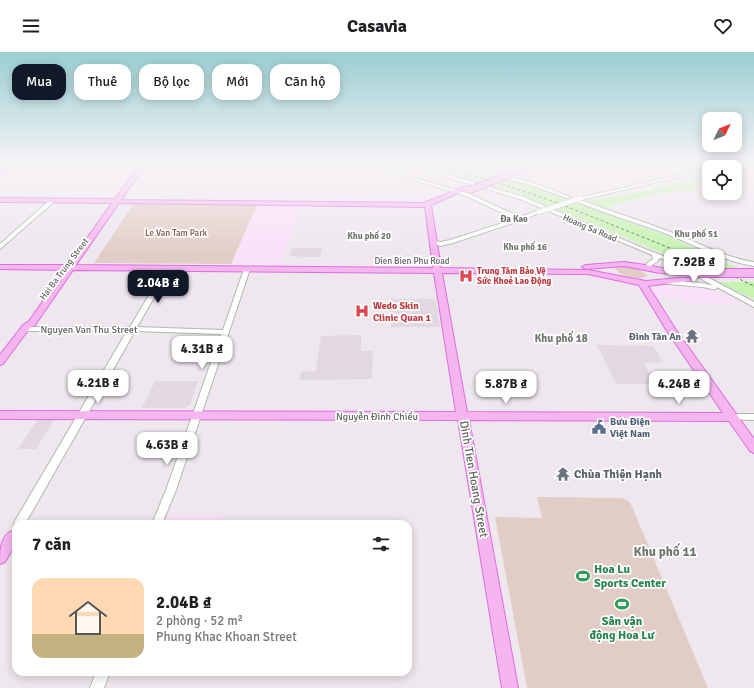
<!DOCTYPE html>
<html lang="vi">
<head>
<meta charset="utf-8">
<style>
  :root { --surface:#fff; --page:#f2f2f2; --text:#202124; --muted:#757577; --line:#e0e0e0; --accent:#111827 }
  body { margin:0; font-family:Signika,sans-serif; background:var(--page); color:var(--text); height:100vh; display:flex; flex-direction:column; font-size:15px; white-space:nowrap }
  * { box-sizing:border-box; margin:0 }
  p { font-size:13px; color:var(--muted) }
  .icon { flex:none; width:22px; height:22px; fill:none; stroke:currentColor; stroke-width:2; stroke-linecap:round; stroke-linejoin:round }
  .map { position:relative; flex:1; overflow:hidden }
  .sheet { position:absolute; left:12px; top:468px; width:400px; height:156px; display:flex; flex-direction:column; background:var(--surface); border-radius:12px; box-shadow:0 2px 10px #0003 }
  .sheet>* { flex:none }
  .banner { position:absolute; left:12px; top:12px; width:400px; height:36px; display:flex; gap:8px }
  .needle { width:26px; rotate:47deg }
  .tools { position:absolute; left:702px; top:60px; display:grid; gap:8px }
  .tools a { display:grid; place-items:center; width:40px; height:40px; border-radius:8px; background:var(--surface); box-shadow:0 2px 10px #0003; font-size:20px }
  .price { position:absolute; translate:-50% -34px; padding:0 9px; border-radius:8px; background:#fff; color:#222; font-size:13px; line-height:26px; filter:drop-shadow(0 1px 2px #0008) }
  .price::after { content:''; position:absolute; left:50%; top:24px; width:12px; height:9px; margin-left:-6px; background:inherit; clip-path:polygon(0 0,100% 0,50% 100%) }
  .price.active { background:var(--accent); color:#fff }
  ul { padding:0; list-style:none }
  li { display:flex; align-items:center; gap:12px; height:100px; padding:0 20px }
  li+li { border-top:1px solid var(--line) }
  li span { display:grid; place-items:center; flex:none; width:112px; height:80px; border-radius:12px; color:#555 }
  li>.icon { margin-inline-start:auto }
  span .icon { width:48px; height:48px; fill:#fffc; stroke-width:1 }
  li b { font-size:17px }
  h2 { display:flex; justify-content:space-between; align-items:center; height:48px; padding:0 20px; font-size:17px }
  .chip { padding:0 14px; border-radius:12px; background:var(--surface); box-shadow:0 2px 10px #0003; font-size:14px; line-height:36px }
  .chip.active { background:var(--accent); color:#fff }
  header { display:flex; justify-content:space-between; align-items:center; height:52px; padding:0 20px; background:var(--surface); font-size:18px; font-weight:800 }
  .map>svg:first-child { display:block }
</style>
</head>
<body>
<header><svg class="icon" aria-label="menu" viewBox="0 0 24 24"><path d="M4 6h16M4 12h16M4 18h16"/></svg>Casavia<svg class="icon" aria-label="heart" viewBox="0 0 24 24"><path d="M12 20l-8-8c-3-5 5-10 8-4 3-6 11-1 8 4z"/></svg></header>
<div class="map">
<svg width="754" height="636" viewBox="0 0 754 636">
  <rect width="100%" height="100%" fill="#eee7ee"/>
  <g fill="#fae0f9">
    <path d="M257,153L299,154L282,212H231Z"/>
    <path d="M706,233L737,249V252L684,251L680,245H655L652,240L653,236L660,235Z"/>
    <path d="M170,462L224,464L221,472H166Z"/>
  </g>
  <g fill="#e1d8e1">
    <path d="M292,196H322L320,205H312L290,204Z"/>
    <path d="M393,247H433L436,249L440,275H391V248Z"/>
    <path d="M361,283V299H373L372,327L300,328L301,320L316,319L321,284Z"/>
    <path d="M597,293L653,294L663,310L644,311L656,332H616Z"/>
    <path d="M155,329H198L190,352L188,354L184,356H142Z"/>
    <path d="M37,368H54L36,397H18Z"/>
  </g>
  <g fill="#e2cdc6">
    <path d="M134,151L257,153L231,212L94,211Z"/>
    <path d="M617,215C627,214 641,216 647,224C639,229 621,224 615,217Z"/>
    <path d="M537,445L622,446L630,450L708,636H527L495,465L542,466Z"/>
  </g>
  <path fill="#c6f4b0" d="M427,113H458L468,118L530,134L577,151L639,140L678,131L693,125L709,122V125L700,128L694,132L696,139C690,140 684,138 678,139C666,139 615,151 606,157L610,163L670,185L754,224V247L720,231L670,204L520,142L438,118Z"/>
  <path fill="#eee7ee" d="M688,216L744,217L754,222V230H714Z"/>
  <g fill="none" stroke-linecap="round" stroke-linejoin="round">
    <g stroke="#4d7c3e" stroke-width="1" stroke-dasharray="3 2.5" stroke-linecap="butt">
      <path d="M444,113L452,117L488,128"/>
      <path d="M497,130L558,151"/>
      <path d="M565,154L670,196L717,217"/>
      <path d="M735,225L754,234"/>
    </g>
    <defs>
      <g id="minor">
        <path d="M365,113H370L470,142L520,165L539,158L542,160L522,168L453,191L440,194L430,190L433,188L440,190L450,188L515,167L466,144Z"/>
        <path d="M418,113H422L432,118L524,145L645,197L677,209L754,250V255L717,235L716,237C711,238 706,235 701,235C687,233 675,234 662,230V228C667,227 672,229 678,229C690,230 702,230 714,234L673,211L659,206L658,209L652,213L650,218H646V212L653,207L652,203L520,147L428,120Z"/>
        <path d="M463,113H468L502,124L531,130L571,145L566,146L528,132L499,126Z"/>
        <path d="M728,113H736L729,115H718Z"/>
        <path d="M709,116V118L581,148L578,146Z"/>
        <path d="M50,148L55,149L0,197V192Z"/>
        <path d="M577,148H581C611,160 643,169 673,181C700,191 725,206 754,210V214C723,209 696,194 667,182C638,171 607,162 577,150Z"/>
        <path d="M168,214L171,216L137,275L223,278L244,217L247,215L250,217L176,438L162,472H152L166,438L221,282L135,279L25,472H16L15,475L14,472L15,469L127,279H24L20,277L24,275H130L165,216Z"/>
        <path d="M733,362H754V368L730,367L729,365L730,363Z"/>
        <path d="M96,620H110L104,636H90Z"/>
      </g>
      <g id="major">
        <path d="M9,113H15L0,123V118Z"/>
        <path d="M139,113H145L121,148L424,151L466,134L469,136L468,137L431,153L441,216L588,218L646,229L690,225V229H687L648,234L676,278L754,387V401L750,399L729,369L469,368L518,636H502L458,368L0,367V359L456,360L434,221L73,218L35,273L29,277L3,312L0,313V303L23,273L29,269L65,218L0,217V213H68L112,151L0,150V146L115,147ZM119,151L425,155L433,216L76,213ZM442,221L588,222L639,233L667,279L723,361L467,360Z"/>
        <path d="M533,113H540L513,123L508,122Z"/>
        <path d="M624,210C633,211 685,219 688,221L684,223L660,221L624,214L586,217L582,215L586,213Z"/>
        <path d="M12,479L16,480V491L5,510L0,512C0,500 0,484 12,479Z"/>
      </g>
    </defs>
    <use href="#minor" stroke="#b2b7b1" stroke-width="2"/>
    <use href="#major" stroke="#dc6ee0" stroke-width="2"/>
    <use href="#minor" fill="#fff" fill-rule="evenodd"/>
    <use href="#major" fill="#f5b5ef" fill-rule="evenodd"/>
    <defs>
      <path id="minor-bridge" d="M539,160L581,146"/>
      <path id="major-bridge-far1" d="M470,138L511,122"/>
      <path id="major-bridge" d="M685,221H754"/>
    </defs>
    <use href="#minor-bridge" stroke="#b2b7b1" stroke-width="6" stroke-linecap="butt"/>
    <use href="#major-bridge-far1" stroke="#dc6ee0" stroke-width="8" stroke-linecap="butt"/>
    <use href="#major-bridge" stroke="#dc6ee0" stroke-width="10" stroke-linecap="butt"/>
    <use href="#minor-bridge" stroke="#fff" stroke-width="5"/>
    <use href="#major-bridge-far1" stroke="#f5b5ef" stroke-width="6"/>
    <use href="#major-bridge" stroke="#f5b5ef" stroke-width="8"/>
  </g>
  <linearGradient id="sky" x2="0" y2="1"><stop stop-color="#9aced2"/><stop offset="0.56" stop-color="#f7f4f7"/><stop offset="1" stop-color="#f7f4f7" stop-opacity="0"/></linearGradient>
  <rect width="754" height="202" fill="url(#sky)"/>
  <defs>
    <symbol id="hospital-bare" viewBox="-9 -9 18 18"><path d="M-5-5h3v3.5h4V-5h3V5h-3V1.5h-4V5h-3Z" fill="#e0444e" stroke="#fff" stroke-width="2.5" paint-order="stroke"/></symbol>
    <symbol id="temple-bare" viewBox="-9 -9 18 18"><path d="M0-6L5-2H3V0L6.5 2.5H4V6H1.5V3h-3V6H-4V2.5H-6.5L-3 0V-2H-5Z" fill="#6b7280" stroke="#fff" stroke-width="2.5" paint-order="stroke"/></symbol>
    <symbol id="civic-bare" viewBox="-9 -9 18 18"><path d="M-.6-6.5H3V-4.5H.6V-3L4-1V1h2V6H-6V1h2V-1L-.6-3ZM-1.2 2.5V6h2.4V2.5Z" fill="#5c6f8a" stroke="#fff" stroke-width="2.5" paint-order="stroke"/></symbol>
    <symbol id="stadium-bare" viewBox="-9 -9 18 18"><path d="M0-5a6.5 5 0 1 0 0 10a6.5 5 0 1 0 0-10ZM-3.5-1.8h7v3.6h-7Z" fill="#2e9e5b" stroke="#fff" stroke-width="2.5" paint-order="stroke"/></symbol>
  </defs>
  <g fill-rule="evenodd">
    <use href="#hospital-bare" x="456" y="214" width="20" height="20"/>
    <use href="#hospital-bare" x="352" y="249" width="20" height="20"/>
    <use href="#temple-bare" x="682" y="274" width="20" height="20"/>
    <use href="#civic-bare" x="589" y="365" width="20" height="20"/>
    <use href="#temple-bare" x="553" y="412" width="20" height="20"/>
    <use href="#stadium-bare" x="573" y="514" width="20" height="20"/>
    <use href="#stadium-bare" x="612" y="542" width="20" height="20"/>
  </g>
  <g text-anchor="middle" stroke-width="3.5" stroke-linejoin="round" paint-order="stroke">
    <g font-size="9" font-weight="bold" fill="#71776f" stroke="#fff">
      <text x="514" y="170">Đa Kao</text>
      <text x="696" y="185">Khu phố 51</text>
      <text x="369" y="187">Khu phố 20</text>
      <text x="525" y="198">Khu phố 16</text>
    </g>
    <g font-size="9" fill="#5f655e" stroke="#fff">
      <text transform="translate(590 176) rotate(23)" y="3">Hoang Sa Road</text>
      <text x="412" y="212">Dien Bien Phu Road</text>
      <text transform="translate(64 217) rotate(-53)" y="3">Hai Ba Trung Street</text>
    </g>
    <g font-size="9" fill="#815441" stroke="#fff">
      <text x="176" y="184">Le Van Tam Park</text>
    </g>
    <g font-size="9" font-weight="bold" fill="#be3a42" stroke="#fff" text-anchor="start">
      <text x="477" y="222">Trung Tâm Bảo Vệ<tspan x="477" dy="10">Sức Khoẻ Lao Động</tspan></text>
    </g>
    <g font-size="10" font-weight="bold" fill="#be3a42" stroke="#fff" text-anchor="start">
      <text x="373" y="257">Wedo Skin<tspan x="373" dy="12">Clinic Quan 1</tspan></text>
    </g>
    <g font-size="10" fill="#5f655e" stroke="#fff">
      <text x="89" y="281">Nguyen Van Thu Street</text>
      <text x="377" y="368">Nguyễn Đình Chiểu</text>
    </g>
    <g font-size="10" font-weight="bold" fill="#5b616d" stroke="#fff" text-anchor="end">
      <text x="681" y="288">Đình Tân An</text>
    </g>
    <g font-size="10" font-weight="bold" fill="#4e5e75" stroke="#fff" text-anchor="start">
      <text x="610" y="373">Bưu Điện<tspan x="610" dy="12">Việt Nam</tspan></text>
    </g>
    <g font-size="11" font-weight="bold" fill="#71776f" stroke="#fff">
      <text x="561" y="290">Khu phố 18</text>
    </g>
    <g font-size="12" font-weight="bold" fill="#5b616d" stroke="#fff" text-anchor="start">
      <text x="574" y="426">Chùa Thiện Hạnh</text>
    </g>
    <g font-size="12" fill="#5f655e" stroke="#fff">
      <text transform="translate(474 427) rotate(80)" y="4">Dinh Tien Hoang Street</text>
    </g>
    <g font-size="12" font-weight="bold" fill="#27864d" stroke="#fff" text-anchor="start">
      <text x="594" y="521">Hoa Lu<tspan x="594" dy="14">Sports Center</tspan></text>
      <text x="622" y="573" text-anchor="middle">Sân vận<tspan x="622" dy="14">động Hoa Lư</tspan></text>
    </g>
    <g font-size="13" font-weight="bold" fill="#71776f" stroke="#fff">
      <text x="665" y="504">Khu phố 11</text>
    </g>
  </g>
</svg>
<div class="tools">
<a><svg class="needle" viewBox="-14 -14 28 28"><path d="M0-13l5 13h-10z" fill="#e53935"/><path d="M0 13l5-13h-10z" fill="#757577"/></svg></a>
<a><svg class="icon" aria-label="locate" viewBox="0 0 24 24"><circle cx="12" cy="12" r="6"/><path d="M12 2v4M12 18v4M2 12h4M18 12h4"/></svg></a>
</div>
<b class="price" style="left:694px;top:231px">7.92B ₫</b>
<b class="price active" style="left:158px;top:252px">2.04B ₫</b>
<b class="price" style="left:202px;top:318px">4.31B ₫</b>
<b class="price" style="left:98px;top:352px">4.21B ₫</b>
<b class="price" style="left:506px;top:353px">5.87B ₫</b>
<b class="price" style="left:679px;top:353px">4.24B ₫</b>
<b class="price" style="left:167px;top:414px">4.63B ₫</b>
<div class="banner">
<a class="chip active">Mua</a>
<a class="chip">Thuê</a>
<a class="chip">Bộ lọc</a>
<a class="chip">Mới</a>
<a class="chip">Căn hộ</a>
</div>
<section class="sheet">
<h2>7 căn<svg class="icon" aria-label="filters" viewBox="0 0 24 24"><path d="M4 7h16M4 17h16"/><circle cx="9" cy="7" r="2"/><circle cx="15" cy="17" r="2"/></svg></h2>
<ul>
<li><span style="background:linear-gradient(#ffd9b3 70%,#c2b280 0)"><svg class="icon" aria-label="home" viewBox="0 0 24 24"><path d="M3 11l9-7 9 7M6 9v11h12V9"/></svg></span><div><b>2.04B ₫</b><p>2 phòng · 52 m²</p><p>Phung Khac Khoan Street</p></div></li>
</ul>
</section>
</div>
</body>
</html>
